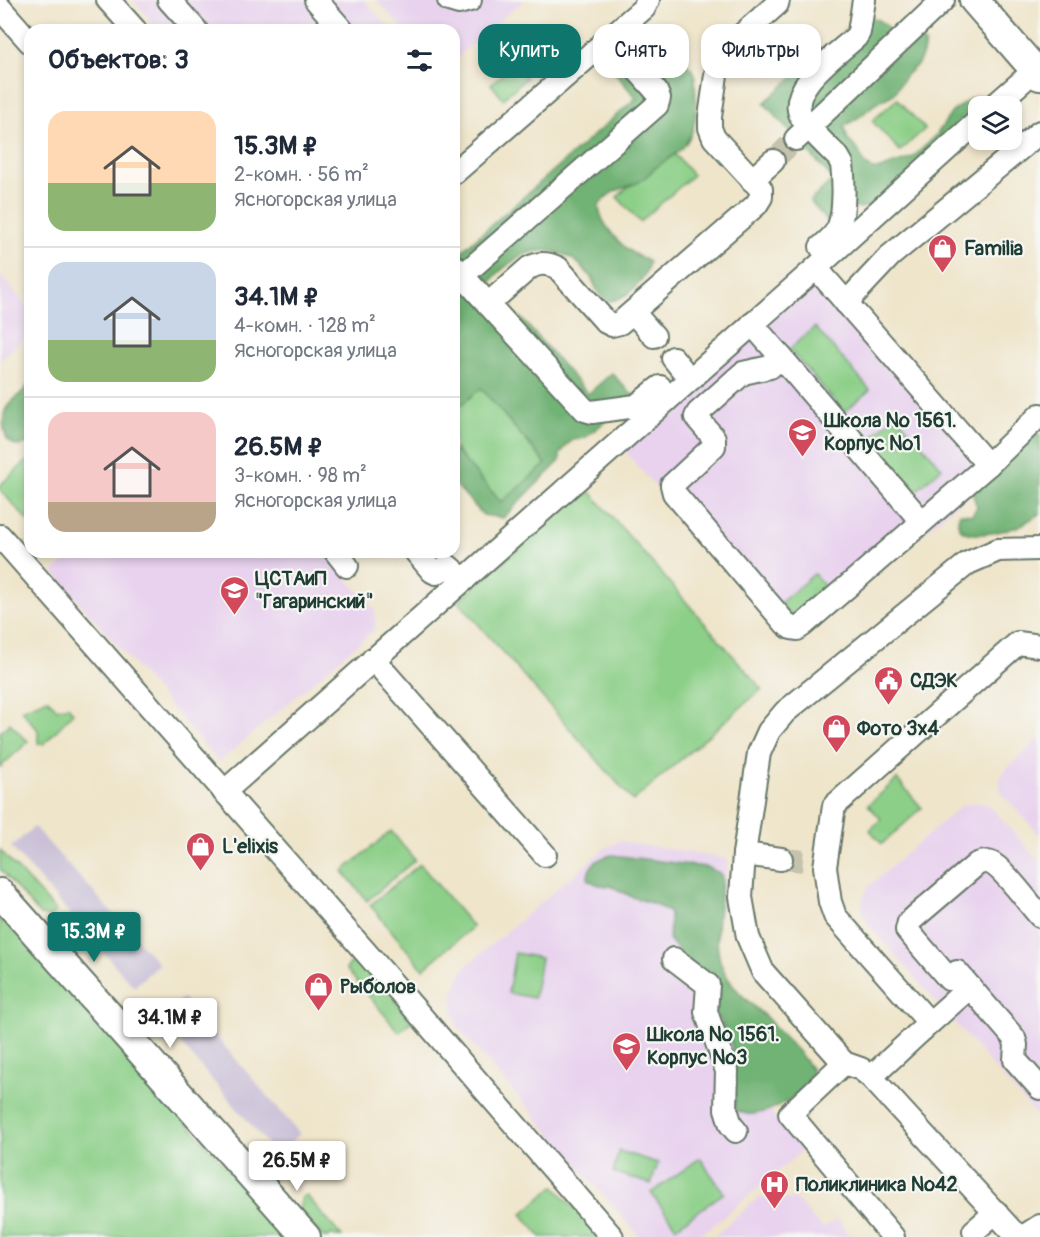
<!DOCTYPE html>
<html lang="ru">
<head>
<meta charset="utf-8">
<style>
  :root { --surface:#fff; --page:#f2f2f3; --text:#1f2937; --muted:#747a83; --line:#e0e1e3; --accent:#0f766e }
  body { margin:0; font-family:Pangolin,sans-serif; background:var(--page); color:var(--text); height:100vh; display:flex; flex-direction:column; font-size:22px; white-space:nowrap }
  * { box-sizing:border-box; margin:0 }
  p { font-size:20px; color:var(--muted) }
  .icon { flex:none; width:33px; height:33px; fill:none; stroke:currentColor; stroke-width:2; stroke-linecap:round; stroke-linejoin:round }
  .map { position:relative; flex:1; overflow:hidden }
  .sheet { position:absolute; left:24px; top:24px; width:436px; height:534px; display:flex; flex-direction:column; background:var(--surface); border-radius:18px; box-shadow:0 3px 9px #0003 }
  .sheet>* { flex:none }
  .hud { position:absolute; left:478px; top:24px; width:471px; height:54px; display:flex; gap:12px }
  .controls { position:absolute; left:968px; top:96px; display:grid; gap:12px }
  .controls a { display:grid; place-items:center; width:54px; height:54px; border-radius:12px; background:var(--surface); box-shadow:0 3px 9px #0003; font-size:30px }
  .price { position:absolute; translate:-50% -51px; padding:0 14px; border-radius:6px; background:#fff; color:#222; font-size:20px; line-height:39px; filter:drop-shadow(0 2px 3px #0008) }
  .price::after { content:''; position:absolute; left:50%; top:36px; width:18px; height:14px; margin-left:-9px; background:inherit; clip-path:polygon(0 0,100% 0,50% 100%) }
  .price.selected { background:var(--accent); color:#fff }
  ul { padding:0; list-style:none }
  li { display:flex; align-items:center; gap:18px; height:150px; padding:0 24px }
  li+li { border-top:2px solid var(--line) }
  li span { display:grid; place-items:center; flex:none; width:168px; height:120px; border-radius:18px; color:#555 }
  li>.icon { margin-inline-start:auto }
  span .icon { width:72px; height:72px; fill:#fffc; stroke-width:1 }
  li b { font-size:26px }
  h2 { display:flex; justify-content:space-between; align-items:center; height:72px; padding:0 24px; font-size:26px }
  .chip { padding:0 21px; border-radius:18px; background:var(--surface); box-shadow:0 3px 9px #0003; font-size:21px; line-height:54px }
  .chip.selected { background:var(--accent); color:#fff }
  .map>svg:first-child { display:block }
</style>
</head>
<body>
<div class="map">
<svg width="1040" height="1237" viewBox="0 0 1040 1237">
  <rect width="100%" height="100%" fill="#f6f6f2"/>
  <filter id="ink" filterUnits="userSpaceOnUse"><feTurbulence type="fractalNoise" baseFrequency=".0167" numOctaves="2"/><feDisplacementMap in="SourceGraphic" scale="12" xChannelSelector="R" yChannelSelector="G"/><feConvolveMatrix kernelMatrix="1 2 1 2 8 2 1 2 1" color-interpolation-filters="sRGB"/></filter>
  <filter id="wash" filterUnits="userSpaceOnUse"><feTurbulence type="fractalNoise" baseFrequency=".008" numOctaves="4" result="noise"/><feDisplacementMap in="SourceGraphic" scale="24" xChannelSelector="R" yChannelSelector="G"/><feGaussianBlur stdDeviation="1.35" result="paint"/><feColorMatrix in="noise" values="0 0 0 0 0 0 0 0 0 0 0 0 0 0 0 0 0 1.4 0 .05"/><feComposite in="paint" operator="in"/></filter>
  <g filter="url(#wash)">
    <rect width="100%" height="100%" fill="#efe5cb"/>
    <g fill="#e8d2ee">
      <path d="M133,0H364L391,30H159Z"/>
      <path d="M377,0H524L455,59L454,30H404Z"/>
      <path d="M0,275L30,310V333L0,360Z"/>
      <path d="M818,276L991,474L794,646L622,448Z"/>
      <path d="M75,552H324L375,610V629L219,762L53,572Z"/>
      <path d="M1040,738V835L1004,796L1000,789V778L1006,769Z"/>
      <path d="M976,802L989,805L1040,862V1120L868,924L863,913L862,901L867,888L961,806Z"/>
      <path d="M619,841L728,859L714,953L772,1113L802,1151L710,1228L693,1237H640L459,1029L453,1011V993L463,969L604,849Z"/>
      <path d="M758,1198L796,1200L822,1228L837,1219L851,1237H713Z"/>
    </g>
    <g fill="#c9bfd7">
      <path d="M34,827L159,964L134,987L11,847Z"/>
      <path d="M183,998L300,1134L276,1154L159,1018Z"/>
    </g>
    <g fill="#8ccf88" stroke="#56865e" stroke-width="1.5">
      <path d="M647,24L671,49L652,67L628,41Z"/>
      <path d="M514,64L526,78L503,99L491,84Z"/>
      <path d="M897,99L925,129L900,151L872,121Z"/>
      <path d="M670,149L693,175L640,222L617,197Z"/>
      <path d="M815,327L870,390L844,412L789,349Z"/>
      <path d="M480,387L546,464L501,503L455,449L454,410Z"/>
      <path d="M896,415L942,468L916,491L870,438Z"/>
      <path d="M30,458V523L0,490V485Z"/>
      <path d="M587,488L762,689L633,801L458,601Z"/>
      <path d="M814,574L830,592L796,622L780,603Z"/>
      <path d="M48,699L57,709L68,706L73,713L44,744L38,743V730L21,710Z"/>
      <path d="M10,723L28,742L0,767V732Z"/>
      <path d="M897,779L922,808L882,844L870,830L881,819L868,805Z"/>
      <path d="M391,831L415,860L367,901L343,871Z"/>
      <path d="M0,850L56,911L50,917L40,915L0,869Z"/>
      <path d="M420,864L473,927L423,969L370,905Z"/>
      <path d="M0,911L288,1237H0Z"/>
      <path d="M515,953L541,958L534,998L508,993Z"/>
      <path d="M357,955L412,1021L399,1032L346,969Z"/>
      <path d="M619,1151L658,1163L651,1184L613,1172Z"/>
      <path d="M700,1158L724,1193L676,1227L651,1193Z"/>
      <path d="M554,1186L601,1237H541L522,1214Z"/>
      <path d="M307,1196L342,1237H335L332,1234L328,1237H323L299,1210L302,1197Z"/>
    </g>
    <g fill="#71b274" stroke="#487854" stroke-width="1.5">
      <path d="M869,17C879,19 890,26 892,37L918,39L925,43L923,54L918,64L905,76L894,94L875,104L858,118L844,126L848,140L858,150L864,163L872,169H880L912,158L935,137L952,112L971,98L987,95L990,99L986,106H978V117L869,207L847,209L828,222L810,201L833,179L764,103L849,27Z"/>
      <path d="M615,60C625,62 637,68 648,68C663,68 684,52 695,74C695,99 701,130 681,149C674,156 666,160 658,166C650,171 646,179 637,183C620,190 609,190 599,206C599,223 622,247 636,255C641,258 645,258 649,262C646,280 627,300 608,301C596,296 597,286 590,276C569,248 537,242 509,264C502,270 490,277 490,288L502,308L521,318L588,394L612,373L631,394L637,395L585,438L573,440L567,445L560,454V461L503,518L483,515L455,484L454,449L501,502L546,464L481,388L455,410V257L636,98L612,69Z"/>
      <path d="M30,383V442L19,446C9,444 6,439 4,429C0,401 16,403 30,383Z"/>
      <path d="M1040,434V514C1031,518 1024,525 1014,528C1000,532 947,545 960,513L972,515L977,507L972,492L1026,437Z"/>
      <path d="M613,855L706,867L720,873L722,878C720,906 713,934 720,961C726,984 750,1003 767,1018C771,1022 774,1028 779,1032C792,1044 802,1055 812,1070C812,1091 772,1113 753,1114C746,1115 740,1112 735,1109L732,1049L730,1039L678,950L669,939L670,913L655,904L632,897L611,886L599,885L588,880C587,865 599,857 613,855Z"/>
    </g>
  </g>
  <g filter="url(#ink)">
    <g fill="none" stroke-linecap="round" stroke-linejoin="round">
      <g stroke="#c5c3ad" stroke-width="22" stroke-dasharray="22 11" stroke-linecap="butt">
        <path d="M773,161L796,139"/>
        <path d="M781,859L805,861"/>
      </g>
      <defs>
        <g id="minor">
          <path d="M108,0L135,30"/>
          <path d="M169,0L196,30"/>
          <path d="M316,0L342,30"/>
          <path d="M449,0L459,3L470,0"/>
          <path d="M0,8L30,42"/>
          <path d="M994,106L1035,70"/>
          <path d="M796,139L943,0"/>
          <path d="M454,173L644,8L648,0"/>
          <path d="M752,180L773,161"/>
          <path d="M821,247C828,241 836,235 839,226C845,211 844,180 842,164L838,157C828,147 806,127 801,116C787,87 838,54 856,37L859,32L864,0"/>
          <path d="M454,266L488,304L529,268C539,262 548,263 558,268L606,322L612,325L620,323L756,205L761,197V189L714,138L710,128V117L718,61L725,50L777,4L778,0"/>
          <path d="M816,268L988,465L1040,415"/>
          <path d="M454,283L657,105L659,98L656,91L609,38"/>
          <path d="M846,303L890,256L1040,132"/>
          <path d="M488,304L585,410L592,412L636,406L660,387"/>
          <path d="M633,312L654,336"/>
          <path d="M752,324L781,357"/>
          <path d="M673,358L681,368"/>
          <path d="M922,522L781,357L770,367L743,373L698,413L696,417L714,438V446L672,485L674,493L786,624L791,628L797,629L803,625L988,465"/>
          <path d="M0,536L369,956L612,1237"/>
          <path d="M336,552L347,566"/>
          <path d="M416,552L432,571L436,573L448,566L464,580"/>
          <path d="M373,659L545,855"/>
          <path d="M224,792L816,268L978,121"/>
          <path d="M744,854L781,859"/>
          <path d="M1040,916C1030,905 1003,868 991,863C986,861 982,862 977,864L909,922L907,930L949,979L957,972L1014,1038L1016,1045L1015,1060L1040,1088"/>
          <path d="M674,959L708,985L706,1012L727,1071L726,1109L731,1125L736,1131"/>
          <path d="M923,1029L970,987"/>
          <path d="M844,1063L790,1114L893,1237"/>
          <path d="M871,1077L923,1029L926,1019L835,916L830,902L825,867L834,806L1018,643L1040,646"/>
          <path d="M974,1231L996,1212"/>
          <path d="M1021,1237L1012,1231L871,1077L861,1069L844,1063L763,972L748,937L741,897L744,854L759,753L769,731L785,712L968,563L998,550L1040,549"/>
          <path d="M1023,1237L1040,1226"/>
        </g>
        <g id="major">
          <path d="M974,0L1040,76"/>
          <path d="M0,893L306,1237"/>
        </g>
      </defs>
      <use href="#minor" stroke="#687869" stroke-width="26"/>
      <use href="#major" stroke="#687869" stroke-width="32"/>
      <use href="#minor" stroke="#fff" stroke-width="22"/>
      <use href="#major" stroke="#fff" stroke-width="28"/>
    </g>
  </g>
  <defs>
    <symbol id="shop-pin" viewBox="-11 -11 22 30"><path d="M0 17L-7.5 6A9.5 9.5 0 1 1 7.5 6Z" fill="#d1495b" stroke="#f6f6f2"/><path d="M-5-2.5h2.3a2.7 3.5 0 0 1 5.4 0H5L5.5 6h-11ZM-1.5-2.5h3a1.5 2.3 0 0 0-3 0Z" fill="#fff"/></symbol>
    <symbol id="school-pin" viewBox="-11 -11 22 30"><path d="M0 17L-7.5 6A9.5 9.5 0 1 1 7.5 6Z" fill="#d1495b" stroke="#f6f6f2"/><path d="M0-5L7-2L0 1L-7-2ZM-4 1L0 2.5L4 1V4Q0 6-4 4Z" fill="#fff"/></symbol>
    <symbol id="university-pin" viewBox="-11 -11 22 30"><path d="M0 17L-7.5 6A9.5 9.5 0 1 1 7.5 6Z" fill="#d1495b" stroke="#f6f6f2"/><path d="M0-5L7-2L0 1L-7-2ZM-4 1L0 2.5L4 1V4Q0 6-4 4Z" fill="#fff"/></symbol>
    <symbol id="civic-pin" viewBox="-11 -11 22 30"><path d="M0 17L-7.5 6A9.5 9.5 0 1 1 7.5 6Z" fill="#d1495b" stroke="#f6f6f2"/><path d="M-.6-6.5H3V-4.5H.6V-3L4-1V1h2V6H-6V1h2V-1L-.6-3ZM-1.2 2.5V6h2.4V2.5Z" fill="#fff"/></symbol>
    <symbol id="hospital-pin" viewBox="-11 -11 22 30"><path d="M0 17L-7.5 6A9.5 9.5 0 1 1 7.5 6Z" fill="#d1495b" stroke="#f6f6f2"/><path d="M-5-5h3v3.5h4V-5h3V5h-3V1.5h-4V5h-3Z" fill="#fff"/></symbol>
  </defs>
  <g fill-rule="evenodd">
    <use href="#shop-pin" x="926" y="232" width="33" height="45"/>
    <use href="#school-pin" x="786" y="416" width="33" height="45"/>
    <use href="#university-pin" x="218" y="574" width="33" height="45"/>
    <use href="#civic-pin" x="872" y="664" width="33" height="45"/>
    <use href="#shop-pin" x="820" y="712" width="33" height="45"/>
    <use href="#shop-pin" x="184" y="830" width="33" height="45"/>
    <use href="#shop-pin" x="302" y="970" width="33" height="45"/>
    <use href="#school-pin" x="610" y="1030" width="33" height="45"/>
    <use href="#hospital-pin" x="758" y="1168" width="33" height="45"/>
  </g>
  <g text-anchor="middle" stroke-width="4.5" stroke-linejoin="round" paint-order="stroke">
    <g font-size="20" font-weight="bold" fill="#1f3d34" stroke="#f6f6f2" text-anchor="start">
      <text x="964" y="255">Familia</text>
      <text x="824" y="427">Школа № 1561.<tspan x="824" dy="23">Корпус №1</tspan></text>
      <text x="255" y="585">ЦСТАиП<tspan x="255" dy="23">"Гагаринский"</tspan></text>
      <text x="910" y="687">СДЭК</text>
      <text x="857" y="735">Фото 3х4</text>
      <text x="222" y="853">L'elixis</text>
      <text x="340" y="993">Рыболов</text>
      <text x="647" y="1041">Школа № 1561.<tspan x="647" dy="23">Корпус №3</tspan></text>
      <text x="796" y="1191">Поликлиника №42</text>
    </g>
  </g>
</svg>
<div class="controls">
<a><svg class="icon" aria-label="layers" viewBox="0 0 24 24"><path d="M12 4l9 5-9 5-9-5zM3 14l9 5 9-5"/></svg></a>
</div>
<b class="price selected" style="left:94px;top:963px">15.3M ₽</b>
<b class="price" style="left:170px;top:1049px">34.1M ₽</b>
<b class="price" style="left:297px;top:1192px">26.5M ₽</b>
<div class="hud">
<a class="chip selected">Купить</a>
<a class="chip">Снять</a>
<a class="chip">Фильтры</a>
</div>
<section class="sheet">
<h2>Объектов: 3<svg class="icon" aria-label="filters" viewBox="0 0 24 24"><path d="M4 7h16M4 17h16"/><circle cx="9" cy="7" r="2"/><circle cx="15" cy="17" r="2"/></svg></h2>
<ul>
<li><span style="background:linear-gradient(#ffd9b3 60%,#8fb573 0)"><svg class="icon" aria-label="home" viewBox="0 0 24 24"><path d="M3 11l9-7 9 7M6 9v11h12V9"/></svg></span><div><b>15.3M ₽</b><p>2-комн. · 56 m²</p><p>Ясногорская улица</p></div></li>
<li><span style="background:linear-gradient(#c9d6e8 65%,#8fb573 0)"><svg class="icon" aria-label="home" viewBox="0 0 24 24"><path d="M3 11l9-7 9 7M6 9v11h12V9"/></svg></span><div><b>34.1M ₽</b><p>4-комн. · 128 m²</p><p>Ясногорская улица</p></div></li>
<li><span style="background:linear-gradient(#f6c9c9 75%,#b9a48a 0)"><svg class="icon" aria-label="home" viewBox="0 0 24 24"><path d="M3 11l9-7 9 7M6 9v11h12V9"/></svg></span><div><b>26.5M ₽</b><p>3-комн. · 98 m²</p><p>Ясногорская улица</p></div></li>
</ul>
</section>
</div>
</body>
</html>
